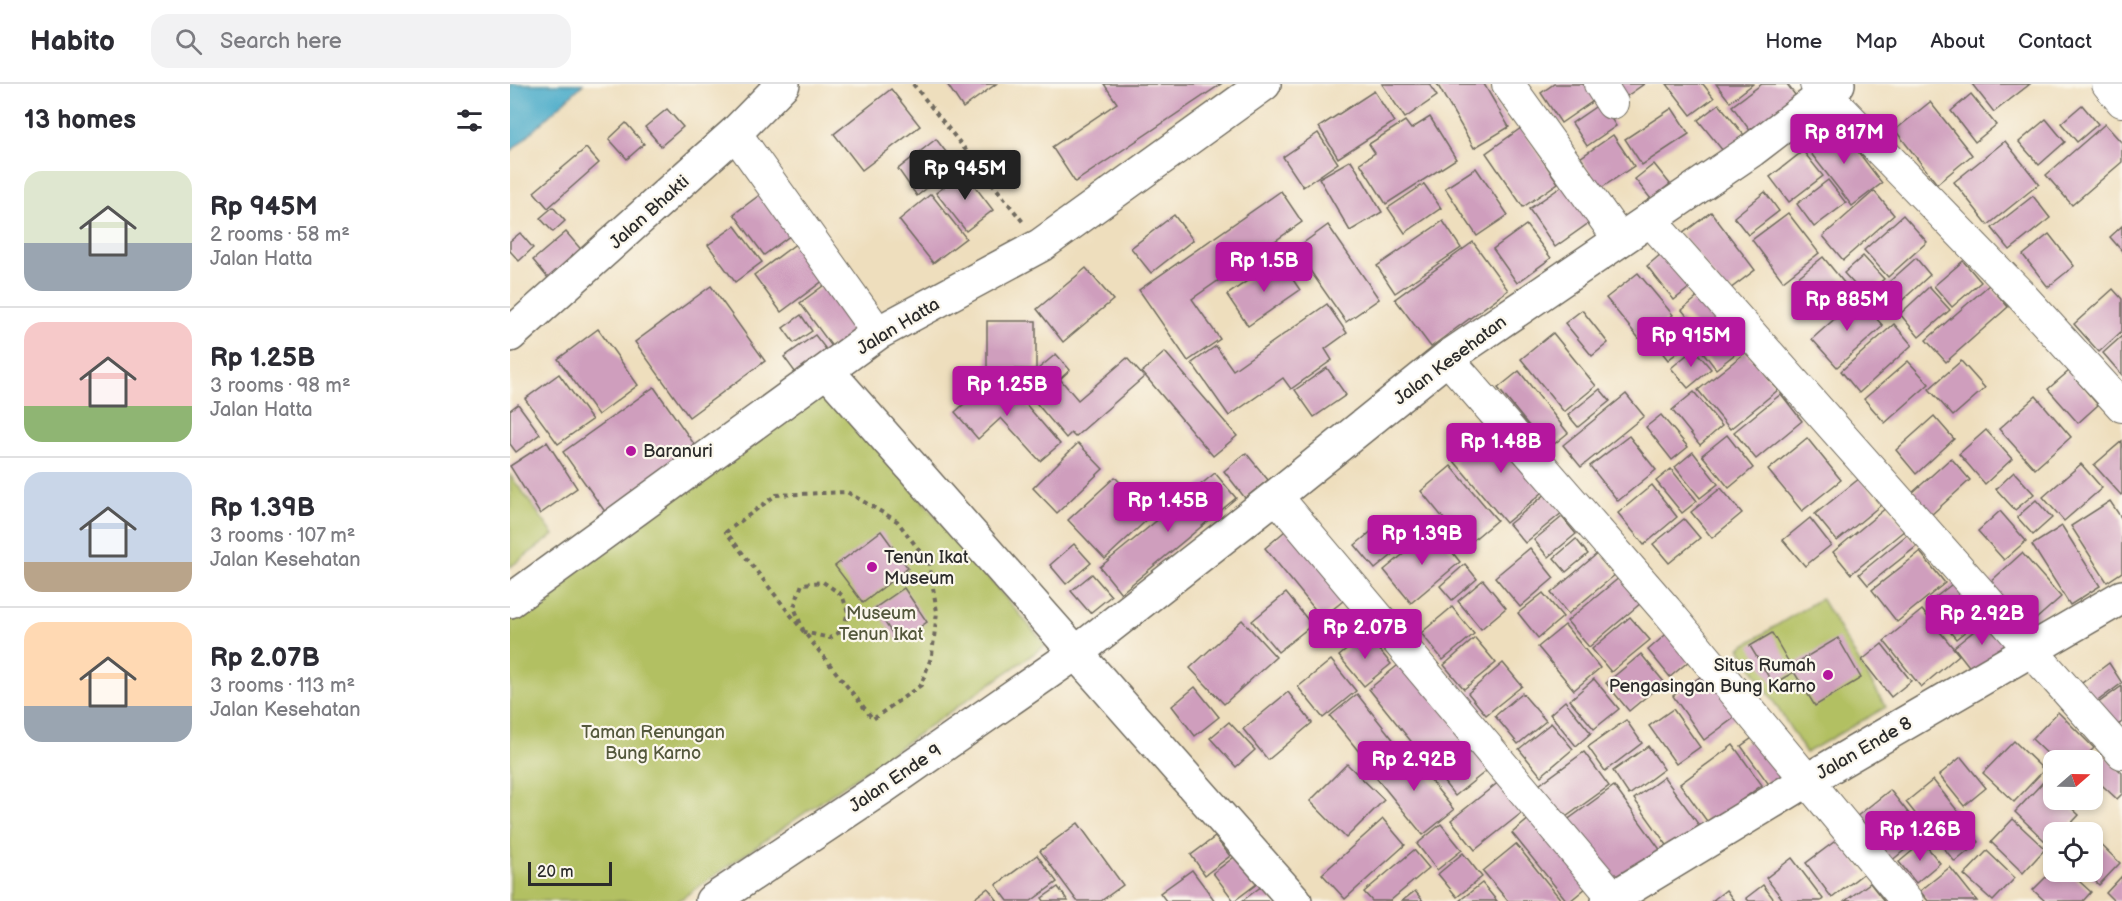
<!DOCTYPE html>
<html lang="en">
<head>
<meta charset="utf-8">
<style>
  :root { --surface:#fff; --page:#f2f2f3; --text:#2b2b33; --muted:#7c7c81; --line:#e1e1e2; --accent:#b5179e }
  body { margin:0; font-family:"Balsamiq Sans",sans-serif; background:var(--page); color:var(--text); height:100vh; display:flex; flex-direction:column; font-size:22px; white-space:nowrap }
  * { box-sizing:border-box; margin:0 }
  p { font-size:20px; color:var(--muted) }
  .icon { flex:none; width:33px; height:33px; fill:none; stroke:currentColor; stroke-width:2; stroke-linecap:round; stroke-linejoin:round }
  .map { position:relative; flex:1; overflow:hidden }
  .drawer { display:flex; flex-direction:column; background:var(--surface); width:510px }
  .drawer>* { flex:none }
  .needle { width:39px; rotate:70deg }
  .controls { position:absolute; left:1533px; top:666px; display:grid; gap:12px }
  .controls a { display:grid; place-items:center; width:60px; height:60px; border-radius:12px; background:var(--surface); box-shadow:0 3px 9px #0003; font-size:30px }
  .scale { position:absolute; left:18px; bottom:15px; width:84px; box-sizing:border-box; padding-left:6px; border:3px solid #2b2b2b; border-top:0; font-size:16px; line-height:21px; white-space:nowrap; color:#2b2b2b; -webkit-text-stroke:4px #fbf7ec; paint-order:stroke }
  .price { position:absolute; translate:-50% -51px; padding:0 14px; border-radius:6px; background:var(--accent); color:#fff; font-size:20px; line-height:39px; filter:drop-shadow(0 2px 3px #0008) }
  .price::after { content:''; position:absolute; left:50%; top:36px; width:18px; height:14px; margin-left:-9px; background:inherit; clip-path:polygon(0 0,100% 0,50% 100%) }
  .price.active { background:#222; color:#fff }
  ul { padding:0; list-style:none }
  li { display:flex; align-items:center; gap:18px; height:150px; padding:0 24px }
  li+li { border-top:2px solid var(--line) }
  li span { display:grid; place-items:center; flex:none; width:168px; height:120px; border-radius:18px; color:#555 }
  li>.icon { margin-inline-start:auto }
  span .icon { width:72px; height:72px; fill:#fffc; stroke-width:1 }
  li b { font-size:26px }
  h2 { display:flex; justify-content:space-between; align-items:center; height:72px; padding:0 24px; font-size:26px }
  header { display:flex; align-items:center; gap:36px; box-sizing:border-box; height:84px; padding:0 30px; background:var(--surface); border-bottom:2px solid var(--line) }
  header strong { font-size:28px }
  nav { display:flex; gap:33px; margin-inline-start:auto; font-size:21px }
  .search { width:420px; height:54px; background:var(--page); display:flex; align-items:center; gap:15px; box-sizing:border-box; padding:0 21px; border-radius:18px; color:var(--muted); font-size:22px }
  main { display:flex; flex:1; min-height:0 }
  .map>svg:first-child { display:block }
</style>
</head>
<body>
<header>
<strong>Habito</strong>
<div class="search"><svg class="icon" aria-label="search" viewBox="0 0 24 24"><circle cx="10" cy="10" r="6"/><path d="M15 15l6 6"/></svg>Search here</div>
<nav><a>Home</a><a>Map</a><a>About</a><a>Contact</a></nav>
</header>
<main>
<section class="drawer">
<h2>13 homes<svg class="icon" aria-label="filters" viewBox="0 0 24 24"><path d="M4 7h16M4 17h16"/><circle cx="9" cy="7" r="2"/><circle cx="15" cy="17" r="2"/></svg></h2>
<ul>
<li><span style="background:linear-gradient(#dfe7d0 60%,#9aa5b1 0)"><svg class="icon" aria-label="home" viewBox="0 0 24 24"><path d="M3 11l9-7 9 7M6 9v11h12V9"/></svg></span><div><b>Rp 945M</b><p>2 rooms · 58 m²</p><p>Jalan Hatta</p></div></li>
<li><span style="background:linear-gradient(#f6c9c9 70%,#8fb573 0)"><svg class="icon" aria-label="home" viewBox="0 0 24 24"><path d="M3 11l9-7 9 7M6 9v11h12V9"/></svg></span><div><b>Rp 1.25B</b><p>3 rooms · 98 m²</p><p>Jalan Hatta</p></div></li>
<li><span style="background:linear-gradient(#c9d6e8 75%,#b9a48a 0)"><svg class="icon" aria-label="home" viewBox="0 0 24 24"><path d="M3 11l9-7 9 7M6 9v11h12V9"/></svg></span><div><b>Rp 1.39B</b><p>3 rooms · 107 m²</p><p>Jalan Kesehatan</p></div></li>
<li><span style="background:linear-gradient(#ffd9b3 70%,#9aa5b1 0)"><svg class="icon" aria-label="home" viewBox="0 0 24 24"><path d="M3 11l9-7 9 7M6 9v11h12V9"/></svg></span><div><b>Rp 2.07B</b><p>3 rooms · 113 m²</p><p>Jalan Kesehatan</p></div></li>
</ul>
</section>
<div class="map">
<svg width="1612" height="817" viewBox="0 0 1612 817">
  <rect width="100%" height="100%" fill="#fbf7ec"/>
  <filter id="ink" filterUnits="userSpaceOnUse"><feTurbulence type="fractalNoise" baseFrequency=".0167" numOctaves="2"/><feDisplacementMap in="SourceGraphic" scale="12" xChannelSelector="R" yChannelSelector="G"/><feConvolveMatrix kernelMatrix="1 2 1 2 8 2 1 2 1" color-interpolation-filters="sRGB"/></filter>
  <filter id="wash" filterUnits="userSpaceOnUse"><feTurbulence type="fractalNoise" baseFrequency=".008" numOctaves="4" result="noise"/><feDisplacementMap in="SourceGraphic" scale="24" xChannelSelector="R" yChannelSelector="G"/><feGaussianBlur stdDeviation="1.35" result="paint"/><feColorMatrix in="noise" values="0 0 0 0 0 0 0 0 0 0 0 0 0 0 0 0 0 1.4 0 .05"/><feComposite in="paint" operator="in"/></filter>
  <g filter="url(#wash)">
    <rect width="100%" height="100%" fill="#eedebd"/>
    <g fill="#b2c062" stroke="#6e7646" stroke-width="1.5">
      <path d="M312,300L536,561L168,817H0V533L149,426Z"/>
      <path d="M0,391L44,451L0,483Z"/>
      <path d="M1311,514L1376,623L1296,669L1230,564Z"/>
    </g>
    <path fill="#49abc9" stroke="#3a6b7a" stroke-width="1.5" d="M0,0H73L0,68Z"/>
    <g id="blocks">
      <g fill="#cf9ebd">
        <path d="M437,0H486L453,24Z"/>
        <path d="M594,0H711L565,98L542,63L607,19Z"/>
        <path d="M872,0H919L927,12L895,34Z"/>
        <path d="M927,0H974L999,43L964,64Z"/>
        <path d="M1044,0H1076L1086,15L1051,39L1031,9Z"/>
        <path d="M1100,0H1134L1111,16Z"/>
        <path d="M1157,0H1193L1204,14L1181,31Z"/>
        <path d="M1206,0H1243L1220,18Z"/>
        <path d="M1252,0H1277L1288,15L1241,48L1222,22Z"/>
        <path d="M1462,0H1520L1484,28Z"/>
        <path d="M381,5L410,42L352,86L324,50Z"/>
        <path d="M864,7L884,38L828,74L809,43Z"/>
        <path d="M1461,10L1486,41L1465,58L1441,27Z"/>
        <path d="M1420,18L1462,71L1427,100L1385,46Z"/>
        <path d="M1091,19L1106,42L1077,62L1062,39Z"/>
        <path d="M1209,20L1234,51L1213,67L1188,36Z"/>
        <path d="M1572,21L1588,40L1567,58L1551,39Z"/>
        <path d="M1162,24L1179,50L1132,81L1115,55Z"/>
        <path d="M157,25L173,43L151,62L135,43Z"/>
        <path d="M920,33L946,75L876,120L850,79L865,69L859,60L895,37L901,45Z"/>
        <path d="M1536,35L1555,58L1529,81L1509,58Z"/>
        <path d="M116,39L134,60L117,75L99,55Z"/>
        <path d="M1326,39L1372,99L1342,122L1296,63Z"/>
        <path d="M1595,40L1612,59V78L1562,121L1536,91Z"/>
        <path d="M1011,44L1048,99L1013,123L976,69Z"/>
        <path d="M808,49L828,79L793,103L773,73Z"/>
        <path d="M1103,51L1124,82L1091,104L1070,74Z"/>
        <path d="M426,55L446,81L407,112L388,85Z"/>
        <path d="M1495,57L1529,100L1478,141L1444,98Z"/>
        <path d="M76,64L89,79L38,124L24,108Z"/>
        <path d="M1293,67L1313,92L1279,118L1260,93Z"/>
        <path d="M841,76L872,128L840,147L809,94Z"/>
        <path d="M1144,80L1160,100L1141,115L1125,95Z"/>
        <path d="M966,84L998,131L967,152L935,104Z"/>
        <path d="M454,88L483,126L456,147L426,109Z"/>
        <path d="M1318,96L1336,119L1304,143L1287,120Z"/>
        <path d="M1057,99L1083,136L1045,163L1019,125Z"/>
        <path d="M914,100L931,124L895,149L878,124Z"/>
        <path d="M255,107L285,148L254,171L224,130Z"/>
        <path d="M771,107L792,138L682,215L710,255L678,277L629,206Z"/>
        <path d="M1364,107L1384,131L1333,176L1313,152Z"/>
        <path d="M1255,108L1269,127L1238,151L1224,133Z"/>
        <path d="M421,110L456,154L423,179L389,136Z"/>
        <path d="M1523,112L1540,134L1500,166L1482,144Z"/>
        <path d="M43,123L55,137L43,148L30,134Z"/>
        <path d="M1201,128L1245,186L1216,208L1172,150Z"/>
        <path d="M1278,129L1309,169L1273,197L1242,156Z"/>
        <path d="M664,131L683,156L641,189L621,164Z"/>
        <path d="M1393,131L1417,158L1378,193L1354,166Z"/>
        <path d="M933,137L951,164L885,209L867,182Z"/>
        <path d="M818,141L869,215L836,238L785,165Z"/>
        <path d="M1016,141L1041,174L1007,199L983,165Z"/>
        <path d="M225,142L252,178L225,198L198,161Z"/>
        <path d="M1612,142V167L1600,153Z"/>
        <path d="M56,148L81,177L48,206L23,176Z"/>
        <path d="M10,149L23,164L9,177L0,167V157Z"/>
        <path d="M1539,150L1564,182L1538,203L1513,171Z"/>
        <path d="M291,156L318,193L271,228L244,191Z"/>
        <path d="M963,158L998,206L921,263L885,215Z"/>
        <path d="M1151,170L1179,204L1164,216L1137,182Z"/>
        <path d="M1353,172L1374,195L1355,212L1334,189Z"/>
        <path d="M1313,173L1344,211L1317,232L1287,194Z"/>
        <path d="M1406,174L1420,191L1376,231L1361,214Z"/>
        <path d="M769,175L790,206L738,242L717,211Z"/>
        <path d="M1453,177L1471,198L1442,223L1424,202Z"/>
        <path d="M576,184L603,216L553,258L527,225Z"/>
        <path d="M1128,189L1163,231L1131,257L1096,214Z"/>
        <path d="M317,199L352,249L326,268L290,219Z"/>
        <path d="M1479,201L1498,223L1436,278L1416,256Z"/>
        <path d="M201,202L255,277L179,333L125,258Z"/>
        <path d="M1419,203L1440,226L1409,253L1390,230Z"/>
        <path d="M1603,205L1612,215V247L1589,268L1564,240Z"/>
        <path d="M1189,212L1210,239L1193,252L1172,226Z"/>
        <path d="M1348,214L1373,242L1327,283L1302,255Z"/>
        <path d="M817,220L837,249L815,265L822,276L781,305L773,294L719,332L682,279L706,262L723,286Z"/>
        <path d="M1072,226L1098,259L1082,272L1055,239Z"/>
        <path d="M291,231L302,247L284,259L273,244Z"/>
        <path d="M1171,235L1186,254L1158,276L1143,257Z"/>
        <rect x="477" y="237" width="49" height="48"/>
        <path d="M1384,240L1402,261L1349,309L1331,287Z"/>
        <path d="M1216,241L1234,263L1206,285L1189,263Z"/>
        <path d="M88,245L128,301L88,331L48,275Z"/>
        <path d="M1043,249L1086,302L1054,328L1011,275Z"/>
        <path d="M305,251L322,273L291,296L274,273Z"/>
        <path d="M1612,252V291L1593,269Z"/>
        <path d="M1184,265L1201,285L1178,304L1161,284Z"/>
        <path d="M655,268L727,352L703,372L632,288Z"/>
        <path d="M1236,268L1268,306L1220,345L1188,306Z"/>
        <path d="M546,270L560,286L550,295L568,316L617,274L634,293L565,353L561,349L556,354L510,300Z"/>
        <path d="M1398,277L1419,300L1375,339L1354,315Z"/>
        <path d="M1451,277L1475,304L1443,332L1419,305Z"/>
        <path d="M817,284L836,311L804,333L785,306Z"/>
        <path d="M1009,287L1058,349L1038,365L988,304Z"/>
        <path d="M1559,287L1588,321L1568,339L1538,305Z"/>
        <path d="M489,289L550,360L530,377L491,334L468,355L445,328Z"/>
        <path d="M49,290L82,336L48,360L15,315Z"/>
        <path d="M144,303L189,367L98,432L53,368Z"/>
        <path d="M1090,305L1100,317L1068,343L1058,331Z"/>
        <path d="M1184,308L1212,342L1190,361L1162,326Z"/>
        <path d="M1116,310L1134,332L1071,383L1053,361Z"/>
        <path d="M1271,310L1292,337L1246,375L1224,348Z"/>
        <path d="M1526,312L1561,353L1525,385L1489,345Z"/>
        <path d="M8,320L30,350L6,368L0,360V326Z"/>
        <path d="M1151,331L1178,363L1162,376L1136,343Z"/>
        <path d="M1424,332L1444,355L1406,390L1386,366Z"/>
        <path d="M987,341L1038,404L996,439L944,377Z"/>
        <path d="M1476,346L1502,375L1475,400L1449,370Z"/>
        <path d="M1217,351L1243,384L1219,404L1192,371Z"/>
        <path d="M1119,352L1146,386L1108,417L1080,382Z"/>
        <path d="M1297,354L1331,396L1292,427L1258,386Z"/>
        <path d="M1612,357V410L1611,411L1584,381Z"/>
        <path d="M37,358L67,404L30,430L0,382Z"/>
        <path d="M568,359L593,385L547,429L523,404Z"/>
        <path d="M1183,368L1208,400L1190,414L1165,383Z"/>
        <path d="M736,369L758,396L735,414L714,387Z"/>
        <path d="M1441,374L1460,396L1421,431L1402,409Z"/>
        <path d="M1571,380L1592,404L1554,437L1533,413Z"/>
        <path d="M941,382L987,436L956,462L911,407Z"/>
        <path d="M1161,385L1187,417L1172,429L1146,397Z"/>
        <path d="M1504,388L1524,410L1505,426L1486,405Z"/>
        <path d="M705,389L726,414L611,509L590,483Z"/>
        <path d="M605,393L641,432L595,475L558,436Z"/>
        <path d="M1350,394L1371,421L1327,457L1305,430Z"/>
        <path d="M1142,401L1167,433L1134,461L1108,429Z"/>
        <path d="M1211,404L1232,429L1202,454L1181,428Z"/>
        <path d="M1037,409L1053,428L1015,459L999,440Z"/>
        <path d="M1526,416L1542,434L1523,451L1507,433Z"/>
        <path d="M1600,417L1612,435V488L1597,498L1561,442Z"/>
        <path d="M1377,423L1395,446L1341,490L1323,468Z"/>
        <path d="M1490,427L1516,457L1494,476L1468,447Z"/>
        <path d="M1052,433L1066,450L1038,473L1024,456Z"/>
        <path d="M1300,434L1321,461L1295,482L1273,456Z"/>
        <path d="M876,435L896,460L865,485L845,461Z"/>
        <path d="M1174,435L1190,454L1159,479L1143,460Z"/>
        <path d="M781,442L838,513L812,534L755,464Z"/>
        <path d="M1552,442L1590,502L1560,521L1522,461Z"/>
        <path d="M924,445L950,478L901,519L874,486Z"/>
        <path d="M371,447L398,484L353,519L325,482Z"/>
        <path d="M1398,450L1407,462L1358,501L1349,490Z"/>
        <path d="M1066,455L1078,470L1056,488L1044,474Z"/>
        <path d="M564,460L581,479L556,500L540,481Z"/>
        <path d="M1020,464L1044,494L1010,523L985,493Z"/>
        <path d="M1410,468L1435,499L1387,538L1362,506Z"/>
        <path d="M1088,469L1106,490L1058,530L1041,509Z"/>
        <path d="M1512,469L1551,513L1517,543L1478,500Z"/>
        <path d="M955,480L967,495L942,516L930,502Z"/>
        <path d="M582,490L601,512L580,529L561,507Z"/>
        <path d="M1110,493L1131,519L1079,563L1057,537Z"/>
        <path d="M973,496L996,524L971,545L948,517Z"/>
        <path d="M1446,497L1474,532L1446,555L1417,520Z"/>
        <path d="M394,504L417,538L388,558L365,524Z"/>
        <path d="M776,509L802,541L768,568L742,537Z"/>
        <path d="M1033,509L1053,533L1028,554L1008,529Z"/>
        <path d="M942,523L964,550L933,576L911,549Z"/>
        <path d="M1412,526L1449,571L1411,603L1374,557Z"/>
        <path d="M1120,533L1140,556L1101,588L1082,565Z"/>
        <path d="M1479,535L1500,561L1465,590L1444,563Z"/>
        <path d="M732,536L766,573L714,620L680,584Z"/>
        <path d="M1055,541L1090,584L1064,606L1028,563Z"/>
        <path d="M1162,545L1185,572L1160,593L1138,566Z"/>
        <path d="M1262,549L1281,582L1328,554L1351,594L1305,622L1284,588L1263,600L1240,562Z"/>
        <path d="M856,550L881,580L854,602L829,572Z"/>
        <path d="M965,554L986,579L954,605L934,581Z"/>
        <path d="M1372,560L1401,597L1381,613L1352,576Z"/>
        <path d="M1131,570L1154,598L1119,627L1096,599Z"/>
        <path d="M821,576L846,607L813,634L788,603Z"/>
        <path d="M893,577L980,684L945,712L859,605Z"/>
        <path d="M993,579L1012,602L976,631L958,609Z"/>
        <path d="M1599,579L1612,599L1578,624L1564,605Z"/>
        <path d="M1197,588L1228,631L1194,656L1163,612Z"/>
        <path d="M1084,595L1109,625L1084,645L1060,616Z"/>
        <path d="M1612,602V638L1601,646L1584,622Z"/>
        <path d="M685,603L709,633L685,652L662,622Z"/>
        <path d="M778,608L802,639L758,676L733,645Z"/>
        <path d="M1012,609L1036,637L1008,660L985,632Z"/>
        <path d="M847,610L889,663L863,685L820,632Z"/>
        <path d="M1055,617L1081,649L1066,662L1040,630Z"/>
        <path d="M1163,625L1190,663L1166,680L1139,642Z"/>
        <path d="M1548,628L1584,664L1572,676H1544L1522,655Z"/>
        <path d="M1116,636L1132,659L1095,687L1078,663Z"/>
        <path d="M719,638L745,666L726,683L700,654Z"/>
        <path d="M1041,639L1063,665L1031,692L1009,665Z"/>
        <path d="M1245,652L1277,696L1263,706L1231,662Z"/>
        <path d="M1504,657L1534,686L1504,718L1473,689Z"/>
        <path d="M1223,661L1252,701L1199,740L1170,700Z"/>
        <path d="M1138,662L1154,685L1119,711L1103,687Z"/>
        <path d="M896,666L944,726L913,751L864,691Z"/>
        <path d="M1074,668L1099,702L1053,735L1029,701Z"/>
        <path d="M1592,669L1612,689V710L1607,715L1582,692V679Z"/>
        <path d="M1451,673L1476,704L1454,722L1429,691Z"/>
        <path d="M837,680L874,716L836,754L800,717Z"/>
        <path d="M995,693L1019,723L965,766L941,736Z"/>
        <path d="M1154,693L1194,748L1164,771L1124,715Z"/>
        <path d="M1423,696L1450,730L1423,752L1396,718Z"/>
        <path d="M1534,697L1544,706V716H1553L1569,731L1553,748H1544V758L1540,762L1505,728Z"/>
        <path d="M1104,702L1154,771L1106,806L1056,737Z"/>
        <path d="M1380,706L1415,750L1381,777L1346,733Z"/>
        <path d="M1026,729L1082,799L1060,817H1057L1002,749Z"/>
        <path d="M873,735L895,761L835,815L812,790Z"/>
        <path d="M1503,735L1535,765L1513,789L1481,758Z"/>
        <path d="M568,739L613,801L591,817H567L530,767Z"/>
        <path d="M1453,739L1469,758L1445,778L1429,758Z"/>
        <path d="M931,740L952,766L927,786L907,760Z"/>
        <path d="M1582,752L1610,779L1589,801L1575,788H1582Z"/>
        <path d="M705,753L720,772L695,791L681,771Z"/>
        <path d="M1328,755L1354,789L1322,814L1296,779Z"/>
        <path d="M1413,758L1430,779L1406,799L1389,778Z"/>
        <path d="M1006,760L1052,817H998L973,787Z"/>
        <path d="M904,766L919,784L880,817H862L854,808Z"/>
        <path d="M1477,767L1505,794L1483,817L1454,791Z"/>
        <path d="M953,769L972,793L947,813L928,790Z"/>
        <path d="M527,771L547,798L521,817H498L486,801Z"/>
        <path d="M727,771L748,799L724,817L703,789Z"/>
        <path d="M1282,774L1313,815L1311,817H1274L1256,794Z"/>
        <path d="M1440,783L1467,817H1418L1410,807Z"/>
        <path d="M1544,785V788H1559L1581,808L1573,817H1535L1523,806Z"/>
        <path d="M682,786L705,817H656L650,809Z"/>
        <path d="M1612,792V817H1604L1596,809Z"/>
        <path d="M972,799L987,817H949Z"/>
        <path d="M1360,799L1374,817H1335Z"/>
        <path d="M1253,801L1265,817H1239L1236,814Z"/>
        <path d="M752,802L763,817H732Z"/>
        <path d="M548,803L558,817H534L532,814Z"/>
        <path d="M478,804L488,817H461Z"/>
        <path d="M1216,806L1224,817H1202Z"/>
        <path d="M905,807L913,817H892Z"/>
      </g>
    </g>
  </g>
  <g filter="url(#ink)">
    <use href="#blocks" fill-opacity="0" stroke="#6f6a5e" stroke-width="1.5"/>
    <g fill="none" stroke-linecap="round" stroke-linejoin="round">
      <defs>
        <g id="minor">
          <path d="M998,0L1110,156"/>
          <path d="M1090,0L1102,19"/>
          <path d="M1306,0L1509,209L1612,322"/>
          <path d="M1598,0L1612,17"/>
          <path d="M225,49L368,249"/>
          <path d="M1139,135L1612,669"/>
          <path d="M937,274L1156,526L1397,817"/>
          <path d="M766,412L1104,814"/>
        </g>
        <g id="tertiary">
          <path d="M0,251L225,49L273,0"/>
          <path d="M318,288L785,817"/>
          <path d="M0,517L368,249L531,161L754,0"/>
          <path d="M1098,817L1296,697L1612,513"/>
        </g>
        <path id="trunk" d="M202,817L373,703L566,569L766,412L937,274L1242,66L1328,0"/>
      </defs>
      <use href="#minor" stroke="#6f6a5e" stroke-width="34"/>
      <use href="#tertiary" stroke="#6f6a5e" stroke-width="36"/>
      <use href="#trunk" stroke="#6f6a5e" stroke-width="36"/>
      <g stroke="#6f6a5e" stroke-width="4" stroke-dasharray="4.5 4.5" stroke-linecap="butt">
        <path d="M403,0L513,138"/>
        <path d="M294,548L216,448L266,411L337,408L387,437L419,479L427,528L422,571L411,601L363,635L294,548L284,523L292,500L313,498L332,511L338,528L333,546L320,554L294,548"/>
      </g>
      <use href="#minor" stroke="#fff" stroke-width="32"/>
      <use href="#tertiary" stroke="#fff" stroke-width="33"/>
      <use href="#trunk" stroke="#fff" stroke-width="33"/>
    </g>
  </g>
  <g fill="#b5179e" stroke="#fbf7ec" stroke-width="2">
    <circle cx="121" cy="367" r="6"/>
    <circle cx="362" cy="483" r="6"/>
    <circle cx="1318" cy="591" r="6"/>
  </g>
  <g text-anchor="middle" stroke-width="4.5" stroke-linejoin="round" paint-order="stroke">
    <g font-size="18" fill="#2b2b2b" stroke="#fbf7ec">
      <text transform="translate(139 128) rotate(-42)" y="6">Jalan Bhakti</text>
      <text transform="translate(388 242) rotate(-31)" y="6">Jalan Hatta</text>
      <text transform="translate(940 276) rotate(-37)" y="6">Jalan Kesehatan</text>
      <text transform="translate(1354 664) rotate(-30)" y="6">Jalan Ende 8</text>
      <text transform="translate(385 694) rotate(-34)" y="6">Jalan Ende 9</text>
    </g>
    <g font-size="18" fill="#2b2b2b" stroke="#fbf7ec" text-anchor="start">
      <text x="133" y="373">Baranuri</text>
      <text x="374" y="479">Tenun Ikat<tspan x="374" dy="21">Museum</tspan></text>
      <text x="1306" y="587" text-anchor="end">Situs Rumah<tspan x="1306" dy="21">Pengasingan Bung Karno</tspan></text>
    </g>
    <g font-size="18" fill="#54583c" stroke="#fbf7ec">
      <text x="371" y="535">Museum<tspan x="371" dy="21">Tenun Ikat</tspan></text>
      <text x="143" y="654">Taman Renungan<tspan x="143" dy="21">Bung Karno</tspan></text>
    </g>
  </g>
</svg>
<div class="controls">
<a><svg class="needle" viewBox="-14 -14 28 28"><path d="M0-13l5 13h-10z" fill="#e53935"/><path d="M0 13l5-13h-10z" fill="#7c7c81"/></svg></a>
<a><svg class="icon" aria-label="locate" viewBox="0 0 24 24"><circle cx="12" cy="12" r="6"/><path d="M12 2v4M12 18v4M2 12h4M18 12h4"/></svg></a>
</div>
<div class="scale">20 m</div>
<b class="price" style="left:1334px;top:81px">Rp 817M</b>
<b class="price active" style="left:455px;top:117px">Rp 945M</b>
<b class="price" style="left:754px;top:209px">Rp 1.5B</b>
<b class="price" style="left:1337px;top:248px">Rp 885M</b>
<b class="price" style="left:1181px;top:284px">Rp 915M</b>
<b class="price" style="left:497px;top:333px">Rp 1.25B</b>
<b class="price" style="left:991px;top:390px">Rp 1.48B</b>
<b class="price" style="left:658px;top:449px">Rp 1.45B</b>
<b class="price" style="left:912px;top:482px">Rp 1.39B</b>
<b class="price" style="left:1472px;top:562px">Rp 2.92B</b>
<b class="price" style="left:855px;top:576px">Rp 2.07B</b>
<b class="price" style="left:904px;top:708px">Rp 2.92B</b>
<b class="price" style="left:1410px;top:778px">Rp 1.26B</b>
</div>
</main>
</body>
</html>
